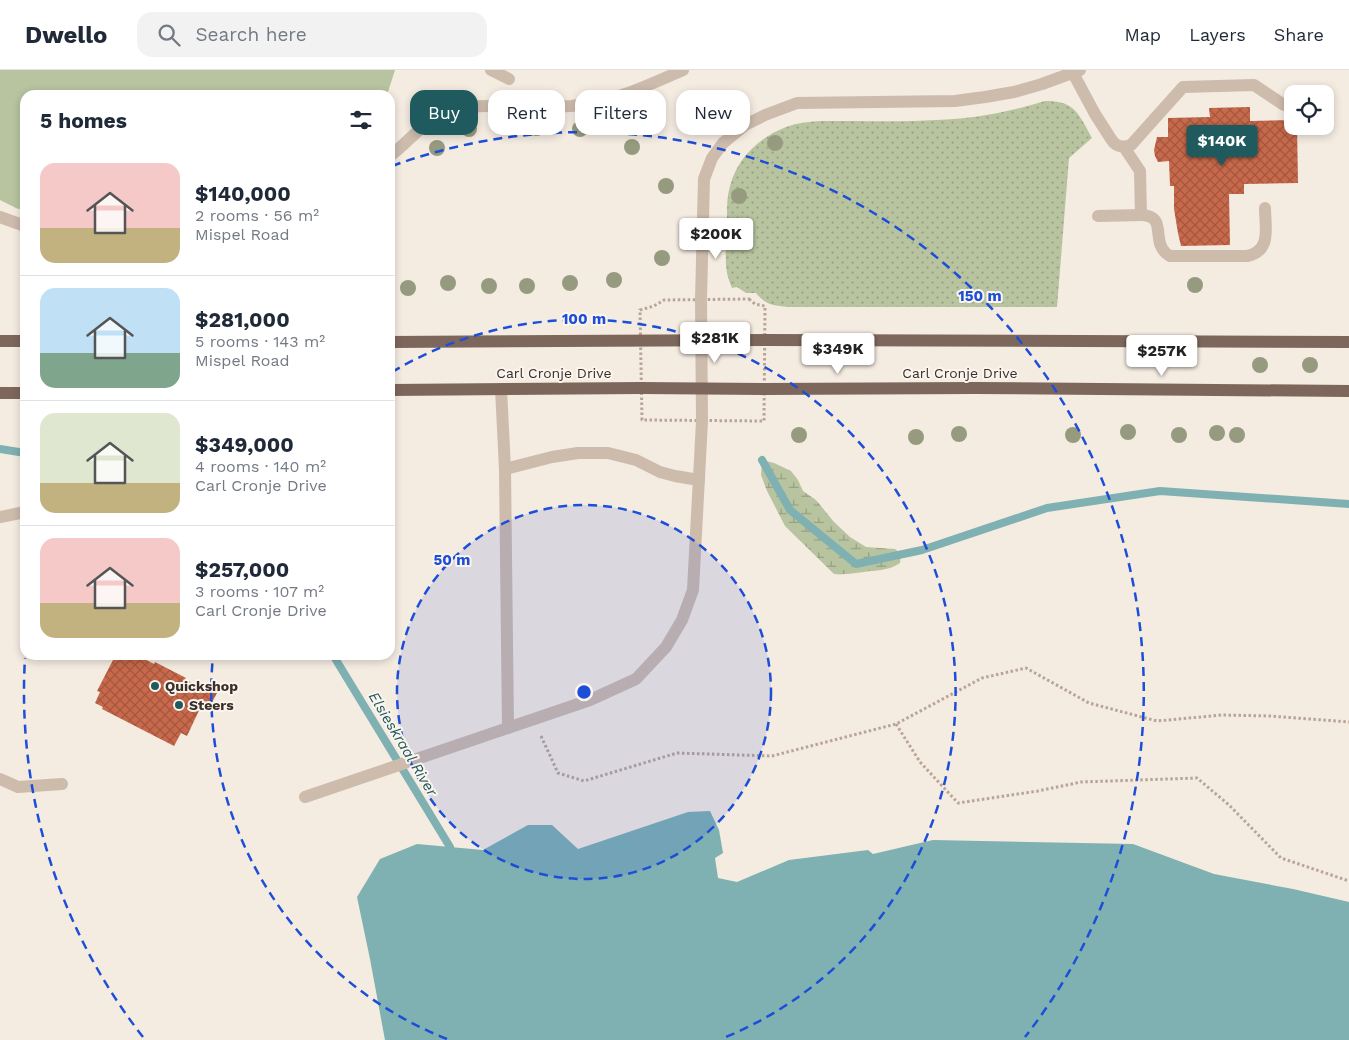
<!DOCTYPE html>
<html lang="en">
<head>
<meta charset="utf-8">
<style>
  :root { --surface:#fff; --page:#f2f2f3; --text:#1f2937; --muted:#747a83; --line:#e0e1e3; --accent:#1f5a5e }
  body { margin:0; font-family:"Work Sans",sans-serif; background:var(--page); color:var(--text); height:100vh; display:flex; flex-direction:column; font-size:19px; white-space:nowrap }
  * { box-sizing:border-box; margin:0 }
  p { font-size:16px; color:var(--muted) }
  .icon { flex:none; width:28px; height:28px; fill:none; stroke:currentColor; stroke-width:2; stroke-linecap:round; stroke-linejoin:round }
  .map { position:relative; flex:1; overflow:hidden }
  .panel { position:absolute; left:20px; top:20px; width:375px; height:570px; display:flex; flex-direction:column; background:var(--surface); border-radius:15px; box-shadow:0 2px 8px #0003 }
  .panel>* { flex:none }
  .hud { position:absolute; left:410px; top:20px; width:475px; height:45px; display:flex; gap:10px }
  .buttons { position:absolute; left:1284px; top:15px; display:grid; gap:10px }
  .buttons a { display:grid; place-items:center; width:50px; height:50px; border-radius:10px; background:var(--surface); box-shadow:0 2px 8px #0003; font-size:25px }
  .price { position:absolute; translate:-50% -42px; padding:0 11px; border-radius:5px; background:#fff; color:#222; font-size:16px; line-height:32px; filter:drop-shadow(0 1px 2px #0008) }
  .price::after { content:''; position:absolute; left:50%; top:30px; width:15px; height:11px; margin-left:-8px; background:inherit; clip-path:polygon(0 0,100% 0,50% 100%) }
  .price.current { background:var(--accent); color:#fff }
  ul { padding:0; list-style:none }
  li { display:flex; align-items:center; gap:15px; height:125px; padding:0 20px }
  li+li { border-top:1px solid var(--line) }
  li span { display:grid; place-items:center; flex:none; width:140px; height:100px; border-radius:15px; color:#555 }
  li>.icon { margin-inline-start:auto }
  span .icon { width:60px; height:60px; fill:#fffc; stroke-width:1 }
  li b { font-size:21px }
  h2 { display:flex; justify-content:space-between; align-items:center; height:60px; padding:0 20px; font-size:21px }
  .tag { padding:0 18px; border-radius:15px; background:var(--surface); box-shadow:0 2px 8px #0003; font-size:18px; line-height:45px }
  .tag.current { background:var(--accent); color:#fff }
  header { display:flex; align-items:center; gap:30px; box-sizing:border-box; height:70px; padding:0 25px; background:var(--surface); border-bottom:1px solid var(--line) }
  header strong { font-size:24px }
  nav { display:flex; gap:28px; margin-inline-start:auto; font-size:18px }
  .search { width:350px; height:45px; background:var(--page); display:flex; align-items:center; gap:12px; box-sizing:border-box; padding:0 18px; border-radius:15px; color:var(--muted); font-size:19px }
  .map>svg:first-child { display:block }
</style>
</head>
<body>
<header>
<strong>Dwello</strong>
<div class="search"><svg class="icon" aria-label="search" viewBox="0 0 24 24"><circle cx="10" cy="10" r="6"/><path d="M15 15l6 6"/></svg>Search here</div>
<nav><a>Map</a><a>Layers</a><a>Share</a></nav>
</header>
<div class="map">
<svg width="1349" height="970" viewBox="0 0 1349 970">
  <defs>
    <pattern id="grass-dots" width="8" height="8" patternUnits="userSpaceOnUse" patternTransform="scale(1.25)"><rect width="8" height="8" fill="#b8c4a0"/><path d="M2 2h.1M6 6h.1" fill="none" stroke="#97a083" stroke-width="1.8" stroke-linecap="round"/></pattern>
    <pattern id="wetland-marsh" width="20" height="14" patternUnits="userSpaceOnUse" patternTransform="scale(1.25)"><rect width="20" height="14" fill="#b8c4a0"/><path d="M1 5h8M5 5V1M11 12h8M15 12V8" fill="none" stroke="#97a083"/></pattern>
    <pattern id="building-cross-hatch" width="8" height="8" patternUnits="userSpaceOnUse" patternTransform="scale(1.25)"><rect width="8" height="8" fill="#c8694b"/><path d="M0 0l8 8M0 8l8-8" fill="none" stroke="#a4573f"/></pattern>
  </defs>
  <rect width="100%" height="100%" fill="#f4ebe1"/>
  <path fill="url(#grass-dots)" d="M1045,31C1074,30 1079,44 1092,68L1069,88L1057,237H788C772,235 766,235 756,223H746L737,217L732,218C730,213 728,208 727,203C724,185 727,165 727,146C727,136 727,126 730,116C738,85 765,62 796,54C813,50 831,51 849,51C878,51 907,52 936,50C974,49 1009,42 1045,31Z"/>
  <path fill="url(#wetland-marsh)" d="M762,390L774,393L791,401L798,410L803,421L816,430L834,452L850,467L866,477L895,479L901,484L900,493C889,501 876,500 864,502C853,503 845,505 834,504L785,456L767,421L761,405Z"/>
  <path fill="#b8c4a0" d="M0,0H395L387,25H339L327,21L324,25H25V138L18,139L0,130Z"/>
  <path fill="#7fb0b2" d="M710,741L719,760L723,783L715,788L718,808L737,812L789,790L868,780L873,784L933,770L1133,774L1214,804L1293,819L1349,832V970H385L370,889L357,827L380,789L417,774L483,780L528,755H552L578,779L688,742Z"/>
  <g fill="none" stroke-linecap="round" stroke-linejoin="round">
    <g stroke="#7fb0b2" stroke-width="8">
      <path d="M0,379L25,383"/>
      <path d="M762,390L790,440L856,494L922,480L1047,438L1160,421L1349,434"/>
      <path d="M333,585L450,777"/>
    </g>
  </g>
  <g fill="url(#building-cross-hatch)">
    <path d="M1250,37V51L1292,50V56H1297L1298,113L1244,114V124H1229L1230,175L1181,176L1178,163L1174,139V116H1170L1169,91L1158,92L1155,86L1154,80L1157,67H1168V48L1210,47L1209,38Z"/>
    <path d="M109,585H137L154,594L155,592L186,608L185,609L203,619L204,617L217,623L210,636L203,632L187,666L181,663L174,676L102,639L103,637L95,633L100,622L97,621L114,588Z"/>
  </g>
  <g fill="none" stroke-linecap="round" stroke-linejoin="round">
    <g stroke="#b9a596" stroke-width="3" stroke-dasharray="2.5 2.5" stroke-linecap="butt">
      <path d="M749,229L755,234L765,236L764,351L642,350L640,240L654,236L664,230Z"/>
      <path d="M896,654L920,692L958,733L1038,721L1081,712L1197,708L1229,735L1281,788L1349,811"/>
      <path d="M541,666L558,703L584,711L677,683L772,686L896,654L982,608L1026,598L1089,633L1157,651L1222,645L1270,646L1349,652"/>
    </g>
    <g stroke="#cdbbac" stroke-width="12">
      <path d="M491,0L509,9"/>
      <path d="M1073,3L1095,44L1111,69C1116,77 1122,78 1131,75L1183,17L1254,15L1284,35"/>
      <path d="M1124,77L1140,101L1141,145C1170,146 1148,173 1170,186H1247C1272,181 1265,157 1265,138"/>
      <path d="M390,86C410,71 425,49 450,41C466,35 482,36 499,36C523,36 547,37 571,36C611,33 647,16 683,0"/>
      <path d="M1098,146L1141,145"/>
      <path d="M0,147L25,156"/>
      <path d="M501,319L505,399L508,658"/>
      <path d="M505,399L552,387L578,383H608L636,390L660,402L675,406L699,410"/>
      <path d="M0,447L25,442"/>
      <path d="M0,709L18,717L62,714"/>
      <path d="M305,727L590,630L636,609L666,577L682,550L693,520L702,351L701,230L704,109L712,88L723,73L745,55L765,45L797,33L955,31L985,27L1014,22L1042,14L1080,0"/>
    </g>
    <g stroke="#7d675c" stroke-width="12">
      <path d="M0,271H25"/>
      <path d="M390,272L764,270L1349,272"/>
      <path d="M390,320L641,318L764,319L975,318L1349,321"/>
      <path d="M0,323H25"/>
    </g>
  </g>
  <g fill="#969b7f">
    <circle cx="650" cy="54" r="8"/>
    <circle cx="609" cy="56" r="8"/>
    <circle cx="536" cy="58" r="8"/>
    <circle cx="469" cy="59" r="8"/>
    <circle cx="580" cy="59" r="8"/>
    <circle cx="775" cy="73" r="8"/>
    <circle cx="632" cy="77" r="8"/>
    <circle cx="437" cy="78" r="8"/>
    <circle cx="666" cy="116" r="8"/>
    <circle cx="739" cy="126" r="8"/>
    <circle cx="662" cy="188" r="8"/>
    <circle cx="614" cy="210" r="8"/>
    <circle cx="448" cy="213" r="8"/>
    <circle cx="570" cy="213" r="8"/>
    <circle cx="1195" cy="215" r="8"/>
    <circle cx="489" cy="216" r="8"/>
    <circle cx="527" cy="216" r="8"/>
    <circle cx="408" cy="218" r="8"/>
    <circle cx="1260" cy="295" r="8"/>
    <circle cx="1310" cy="295" r="8"/>
    <circle cx="1128" cy="362" r="8"/>
    <circle cx="1217" cy="363" r="8"/>
    <circle cx="959" cy="364" r="8"/>
    <circle cx="799" cy="365" r="8"/>
    <circle cx="1073" cy="365" r="8"/>
    <circle cx="1179" cy="365" r="8"/>
    <circle cx="1237" cy="365" r="8"/>
    <circle cx="916" cy="367" r="8"/>
  </g>
  <circle cx="584" cy="622" r="187" fill="#1d4ed8" fill-opacity=".12"/>
  <g fill="none" stroke="#1d4ed8" stroke-width="2.5" stroke-dasharray="9 6">
    <circle cx="584" cy="622" r="187"/>
    <path d="M447 969A373 373 0 0 1 213 586M392 302A373 373 0 1 1 721 969"/>
    <path d="M143 967A560 560 0 0 1 25 588M392 96A560 560 0 0 1 1025 967"/>
  </g>
  <g fill="#1f5a5e" stroke="#fbf5ee" stroke-width="2">
    <circle cx="155" cy="616" r="5"/>
    <circle cx="179" cy="635" r="5"/>
  </g>
  <g text-anchor="middle" stroke-width="4" stroke-linejoin="round" paint-order="stroke">
    <g font-size="14" fill="#3b302b" stroke="#fbf5ee">
      <text x="554" y="308">Carl Cronje Drive</text>
      <text x="960" y="308">Carl Cronje Drive</text>
    </g>
    <g font-size="14" font-weight="bold" fill="#3b302b" stroke="#fbf5ee" text-anchor="start">
      <text x="165" y="621">Quickshop</text>
      <text x="189" y="640">Steers</text>
    </g>
    <g font-size="15" font-style="italic" fill="#1f5a5e" stroke="#fbf5ee">
      <text transform="translate(403 674) rotate(59)" y="5">Elsieskraal River</text>
    </g>
  </g>
  <circle cx="584" cy="622" r="8" fill="#1d4ed8" stroke="#fbf5ee" stroke-width="2.5"/>
  <g font-size="15" text-anchor="middle" font-weight="bold" fill="#1d4ed8" stroke="#fbf5ee" stroke-width="4" stroke-linejoin="round" paint-order="stroke">
    <text x="980" y="231">150 m</text>
    <text x="584" y="254">100 m</text>
    <text x="452" y="495">50 m</text>
  </g>
</svg>
<div class="buttons">
<a><svg class="icon" aria-label="locate" viewBox="0 0 24 24"><circle cx="12" cy="12" r="6"/><path d="M12 2v4M12 18v4M2 12h4M18 12h4"/></svg></a>
</div>
<b class="price current" style="left:1222px;top:97px">$140K</b>
<b class="price" style="left:716px;top:190px">$200K</b>
<b class="price" style="left:715px;top:294px">$281K</b>
<b class="price" style="left:838px;top:305px">$349K</b>
<b class="price" style="left:1162px;top:307px">$257K</b>
<div class="hud">
<a class="tag current">Buy</a>
<a class="tag">Rent</a>
<a class="tag">Filters</a>
<a class="tag">New</a>
</div>
<section class="panel">
<h2>5 homes<svg class="icon" aria-label="filters" viewBox="0 0 24 24"><path d="M4 7h16M4 17h16"/><circle cx="9" cy="7" r="2"/><circle cx="15" cy="17" r="2"/></svg></h2>
<ul>
<li><span style="background:linear-gradient(#f6c9c9 65%,#c2b280 0)"><svg class="icon" aria-label="home" viewBox="0 0 24 24"><path d="M3 11l9-7 9 7M6 9v11h12V9"/></svg></span><div><b>$140,000</b><p>2 rooms · 56 m²</p><p>Mispel Road</p></div></li>
<li><span style="background:linear-gradient(#bfe0f5 65%,#7fa58c 0)"><svg class="icon" aria-label="home" viewBox="0 0 24 24"><path d="M3 11l9-7 9 7M6 9v11h12V9"/></svg></span><div><b>$281,000</b><p>5 rooms · 143 m²</p><p>Mispel Road</p></div></li>
<li><span style="background:linear-gradient(#dfe7d0 70%,#c2b280 0)"><svg class="icon" aria-label="home" viewBox="0 0 24 24"><path d="M3 11l9-7 9 7M6 9v11h12V9"/></svg></span><div><b>$349,000</b><p>4 rooms · 140 m²</p><p>Carl Cronje Drive</p></div></li>
<li><span style="background:linear-gradient(#f6c9c9 65%,#c2b280 0)"><svg class="icon" aria-label="home" viewBox="0 0 24 24"><path d="M3 11l9-7 9 7M6 9v11h12V9"/></svg></span><div><b>$257,000</b><p>3 rooms · 107 m²</p><p>Carl Cronje Drive</p></div></li>
</ul>
</section>
</div>
</body>
</html>
